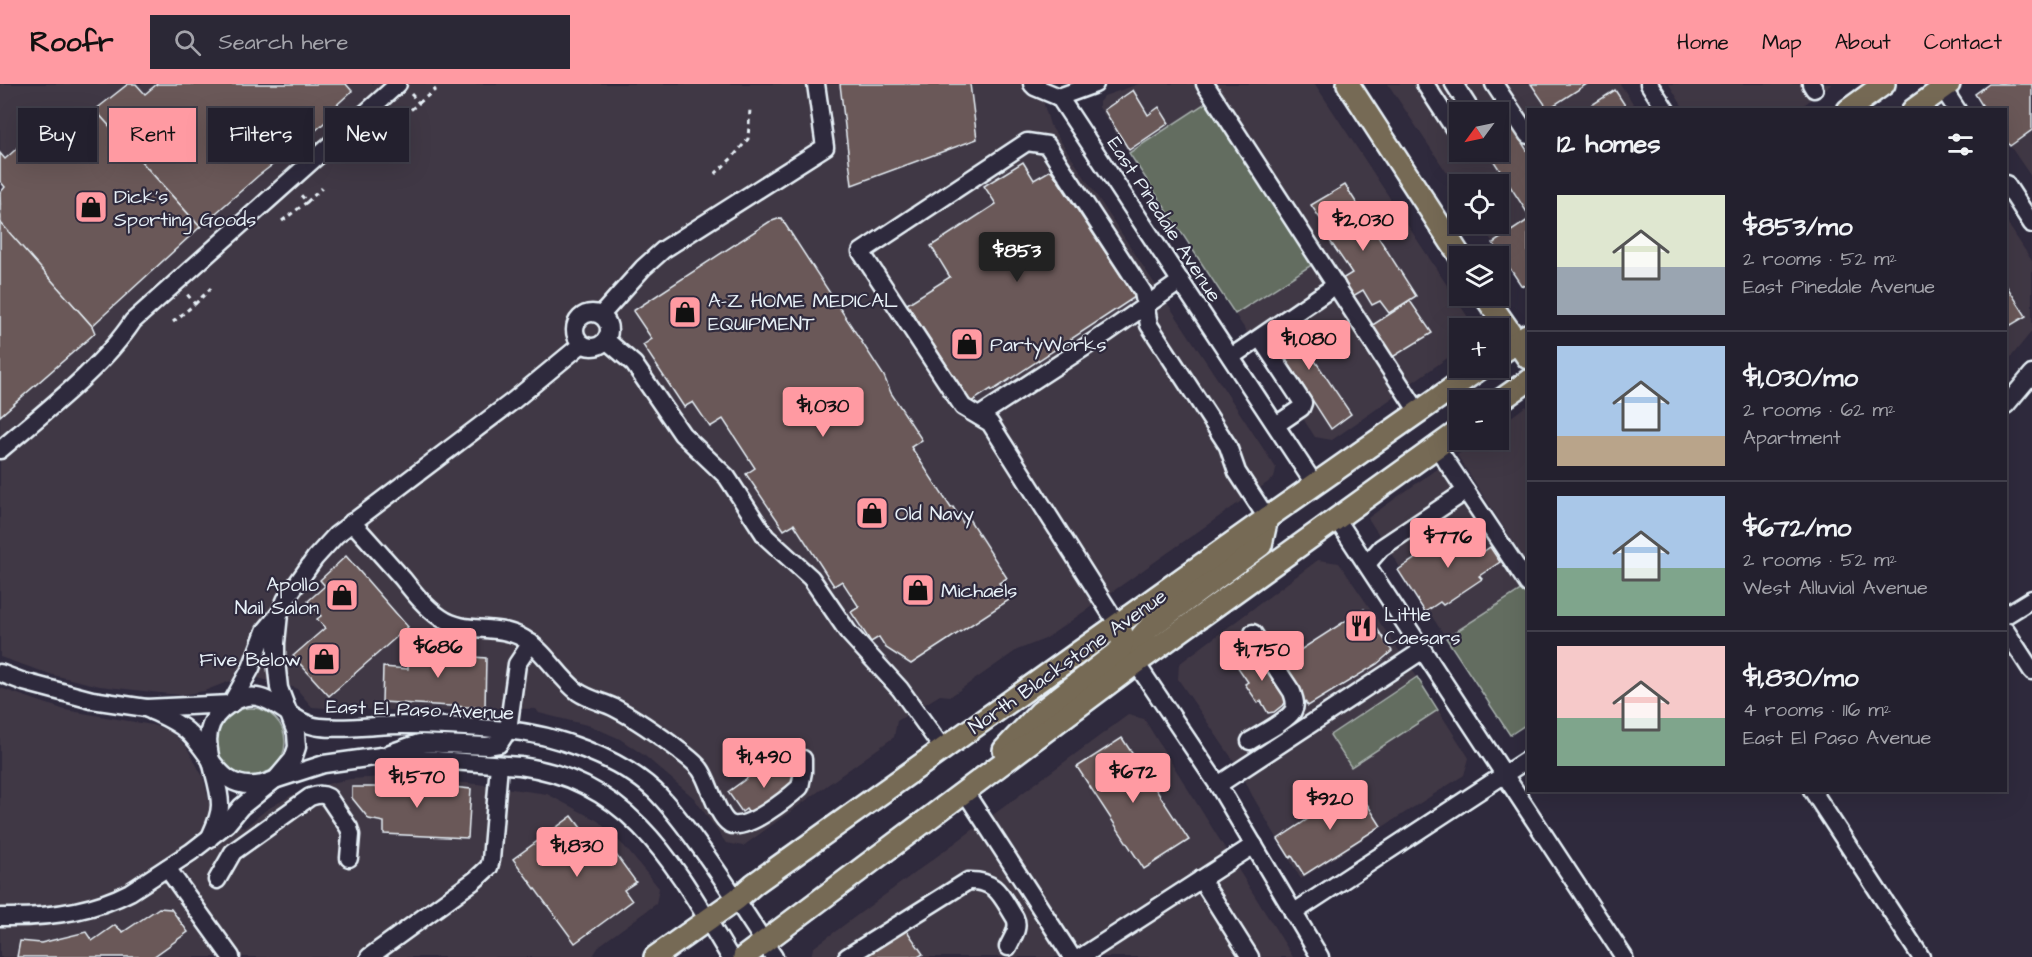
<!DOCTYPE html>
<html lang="en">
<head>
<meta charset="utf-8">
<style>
  :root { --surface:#23202e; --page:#2b2836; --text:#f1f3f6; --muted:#a3a3aa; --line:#403e4a; --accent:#ff9aa2 }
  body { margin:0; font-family:"Architects Daughter",sans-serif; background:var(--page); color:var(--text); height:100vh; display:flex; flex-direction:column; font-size:22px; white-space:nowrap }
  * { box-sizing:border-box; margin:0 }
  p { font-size:20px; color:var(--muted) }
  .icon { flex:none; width:33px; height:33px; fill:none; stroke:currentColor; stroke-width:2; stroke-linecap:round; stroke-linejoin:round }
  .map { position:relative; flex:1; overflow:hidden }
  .sheet { position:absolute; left:1527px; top:24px; width:480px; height:684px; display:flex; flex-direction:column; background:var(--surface); border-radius:0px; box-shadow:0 6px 24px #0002,0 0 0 2px var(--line) }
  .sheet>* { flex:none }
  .hud { position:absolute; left:18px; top:24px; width:570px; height:54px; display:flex; gap:12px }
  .needle { width:39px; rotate:237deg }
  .fabs { position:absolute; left:1449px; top:18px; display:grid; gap:12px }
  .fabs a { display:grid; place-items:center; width:60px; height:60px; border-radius:0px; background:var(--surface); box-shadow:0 6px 24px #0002,0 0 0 2px var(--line); font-size:30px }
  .price { position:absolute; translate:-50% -51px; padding:0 14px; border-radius:6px; background:var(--accent); color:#111; font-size:20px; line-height:39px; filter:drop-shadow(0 2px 3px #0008) }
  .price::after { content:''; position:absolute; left:50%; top:36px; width:18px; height:14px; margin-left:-9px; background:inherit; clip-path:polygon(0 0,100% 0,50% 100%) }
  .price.active { background:#222; color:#fff }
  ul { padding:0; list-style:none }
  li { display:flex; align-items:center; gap:18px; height:150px; padding:0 30px }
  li+li { border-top:2px solid var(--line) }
  li span { display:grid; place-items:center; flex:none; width:168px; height:120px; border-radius:0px; color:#555 }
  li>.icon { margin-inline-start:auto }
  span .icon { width:72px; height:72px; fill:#fffc; stroke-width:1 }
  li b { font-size:26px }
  h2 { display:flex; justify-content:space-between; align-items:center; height:72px; padding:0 30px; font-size:26px }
  .chip { padding:0 21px; border-radius:0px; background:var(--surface); box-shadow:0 6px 24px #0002,0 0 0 2px var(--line); font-size:21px; line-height:54px }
  .chip.active { background:var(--accent); color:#111 }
  header { display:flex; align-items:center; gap:36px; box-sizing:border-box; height:84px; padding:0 30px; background:var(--accent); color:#111 }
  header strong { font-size:28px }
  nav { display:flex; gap:33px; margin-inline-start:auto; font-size:21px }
  .search { width:420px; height:54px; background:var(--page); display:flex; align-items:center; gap:15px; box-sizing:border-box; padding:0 21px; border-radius:0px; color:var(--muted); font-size:22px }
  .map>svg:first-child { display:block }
</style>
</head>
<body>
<header>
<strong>Roofr</strong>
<div class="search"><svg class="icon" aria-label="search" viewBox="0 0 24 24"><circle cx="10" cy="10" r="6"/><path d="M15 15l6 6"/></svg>Search here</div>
<nav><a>Home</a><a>Map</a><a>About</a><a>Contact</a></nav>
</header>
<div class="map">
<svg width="2032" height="873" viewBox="0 0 2032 873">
  <rect width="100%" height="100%" fill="#2f2a3d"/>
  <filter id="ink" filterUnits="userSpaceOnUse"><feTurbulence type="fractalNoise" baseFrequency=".0167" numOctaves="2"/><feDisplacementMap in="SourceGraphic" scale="12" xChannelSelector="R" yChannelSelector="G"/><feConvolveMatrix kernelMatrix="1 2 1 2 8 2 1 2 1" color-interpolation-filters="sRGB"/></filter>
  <g filter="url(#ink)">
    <g fill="#413845" fill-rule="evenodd">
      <path d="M0,0H1047L1044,21L1050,41L1276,384L1274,394L1045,555L1017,566L951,612L940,611L897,637L894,653L743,762L726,759L694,714L645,672L620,655L591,642L539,629L536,625L492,624L488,628L340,625L312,623L296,604L254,593L235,595L204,607L182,611L169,610L100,602L53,591L0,573Z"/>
      <path d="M1139,0H1195L1207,18L1129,69L1099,23V18L1104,12Z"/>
      <path d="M1214,0H1315L1473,241V244H1460L1459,266L1410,300Z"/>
      <path d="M1388,0H1620L1637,25L1528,26V136L1493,159L1481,140H1498V100H1460L1459,107ZM1460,28H1498V68H1460Z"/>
      <path d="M1669,0H1832L1797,26L1684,25Z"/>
      <path d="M1989,0H2032V94L2006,56V26L1985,25L1975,10Z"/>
      <path d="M2006,137L2032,177V247L2006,279Z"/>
      <path d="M1313,180L1398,310L1332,356L1315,353L1235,230Z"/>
      <path d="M1526,322L1528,326V481L1457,371L1479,356H1498L1499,342Z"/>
      <path d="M1441,382L1525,503L1446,554L1368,434Z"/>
      <path d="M1318,476L1339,479L1417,593L1330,650L1351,683L1438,626L1469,674L1464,691L1301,795L1252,711L1240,686L1178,595L1179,580Z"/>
      <path d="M0,604L65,626L152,641L170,647L186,662L203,693L210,721L244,744L266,726L292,711L327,700L350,695L386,693L477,700L547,710L598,737L624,762L659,804L656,820L600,861L592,873H0Z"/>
      <path d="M1128,631L1144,635L1293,873H811L813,864Z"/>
    </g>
    <g fill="#636d61" stroke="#a6afac" stroke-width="1.5">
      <path d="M1207,18L1313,180L1235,230L1129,69Z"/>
      <path d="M1525,503L1528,509V639L1510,651L1446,554Z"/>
      <path d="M1417,593L1438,626L1351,683L1330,651Z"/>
      <circle cx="251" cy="658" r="34"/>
    </g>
    <g fill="#6a5958" stroke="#e8f1f8" stroke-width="1.5">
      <path d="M128,0H136L145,10L157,0H346L352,7L329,28L333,31L305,56L258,92L200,143L95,26Z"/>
      <path d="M840,0H970L977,55L852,101Z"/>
      <path d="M1531,0H1587L1548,25Z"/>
      <path d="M1989,0H2032V46L2010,62L2006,56V26H1985L1975,10Z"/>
      <path d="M1133,6L1148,31L1159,23L1169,39L1129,66L1104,26Z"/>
      <path d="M1615,6L1628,26H1584Z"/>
      <path d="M95,26L200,143L92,242L1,140L0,109L5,103L0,97V69L5,75L51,34L63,51Z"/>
      <path d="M1509,38L1528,68V130L1488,68H1498V45Z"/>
      <path d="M1023,78L1034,96L1051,86L1135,213L992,307L991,305L971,318L907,220L950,193L931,162L996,120L984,102Z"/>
      <path d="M1345,101L1416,212L1389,229L1380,217L1372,221L1363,206L1353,212L1342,195L1352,189L1330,157L1334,155L1311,121Z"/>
      <path d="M781,134L884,292L891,309L922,356L911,363L951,424L953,423L963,439L969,435L1007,494L999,499L1009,516L911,580L886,564L879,553L871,558L851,528L859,523L842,497L834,502L794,440L784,446L746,390L755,384L723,335L710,343L693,318L684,323L643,261L652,255L633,227L769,138Z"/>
      <path d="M1528,136V203L1521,201L1493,159Z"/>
      <path d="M0,138L92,242L95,249L0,332Z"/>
      <path d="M2006,201L2026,232L2006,244Z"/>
      <path d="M1410,217L1432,249L1391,274L1371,242Z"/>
      <path d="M1297,231L1309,250L1301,256L1351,330L1331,345L1269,249Z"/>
      <path d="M1465,441L1483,468L1490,463L1500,478L1479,492L1482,495L1443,521L1440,518L1425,528L1398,486Z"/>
      <path d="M346,472L408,543L329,612L293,572L325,544L317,535L321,532L308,517L325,502L320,496Z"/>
      <path d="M1364,525L1392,567L1377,580L1308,622L1280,579Z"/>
      <path d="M409,562L431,565L475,567L474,573L486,574L485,624L382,618L383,583L408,585Z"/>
      <path d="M1256,564L1289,616L1274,628L1268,629L1261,617L1258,619L1245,600L1248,598L1235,579Z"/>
      <path d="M1122,654L1189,756L1144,785L1077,683Z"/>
      <path d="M781,675L783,679L786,677L800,700L753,735L746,725L742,728L728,708L757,687L760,690Z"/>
      <path d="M386,696L471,705L468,754L384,750V738L369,735L352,714V703H386Z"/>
      <path d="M1356,703L1381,742L1304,791L1292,772L1290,774L1278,755Z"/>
      <path d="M572,732L590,756L600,749L636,798L624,806L632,817L575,859L513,775Z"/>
      <path d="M159,824L171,825L188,848L153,873H17L20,857L41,859L86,848L92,857L115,841L123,848Z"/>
      <path d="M905,844L923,870L918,873H862Z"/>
    </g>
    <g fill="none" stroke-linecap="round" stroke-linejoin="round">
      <defs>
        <g id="minor">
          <path d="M1032,0L1035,3L1059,13"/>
          <path d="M1205,0L1418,328"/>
          <path d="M1425,0L1453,43L1460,36"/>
          <path d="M1454,0L1470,25L1467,28"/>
          <path d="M1494,0L1528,51"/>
          <path d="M1649,0L1666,26"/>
          <path d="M1811,0L1814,5"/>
          <path d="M1940,0L1957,26"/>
          <path d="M1059,13L1315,401"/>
          <path d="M1059,13L1095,0"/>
          <path d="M2006,100L2032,140"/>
          <circle cx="592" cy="246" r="17"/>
          <path d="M601,231L643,184L663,166L825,63L816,0"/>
          <path d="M1260,254L1303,319L1301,324L1276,341"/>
          <path d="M606,256L634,280L682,350L727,393L766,453L811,494L848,548L900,605L943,665"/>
          <path d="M1231,273L1336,201"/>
          <path d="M2006,321L2032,290"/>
          <path d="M979,332L1108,248L1181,197"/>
          <path d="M1436,362L1528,500"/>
          <path d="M0,366C43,329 102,284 133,237L398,0"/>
          <path d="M1336,434L1624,873"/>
          <path d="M352,438C369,457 386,476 403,495C414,509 426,524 441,534C464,550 494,540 519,552C545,565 556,591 578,608C590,616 603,618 615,624C638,636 659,651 680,667C686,672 695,678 700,685C709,696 716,732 730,740C746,748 788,714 800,703L803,688V675"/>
          <path d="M1367,480L1381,464L1466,407"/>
          <path d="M2006,531L2032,515"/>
          <path d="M1118,541L990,339L963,323L861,168L1027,58L1047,61L1143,208L1149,241L1228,362L1237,388L1267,434"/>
          <path d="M2006,547L2032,587"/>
          <path d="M1136,579L1218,701L1320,873"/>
          <path d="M0,589L24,598L92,616L146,624L231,620"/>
          <path d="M231,620L251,584L265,547L280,529L286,515L315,474L336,451L513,317L582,260"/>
          <path d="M146,624C160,631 176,637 187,647C213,670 219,709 262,700L324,680L381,672L520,682C633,697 677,785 730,873"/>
          <path d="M1250,657C1261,650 1286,638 1293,627C1297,620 1294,614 1292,608L1253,549"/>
          <path d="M390,669L419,659L487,662L499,660L508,646L517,580L531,559"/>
          <path d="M1218,701L1423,566"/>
          <path d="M1812,706L1921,873"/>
          <path d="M965,708L1072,873"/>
          <path d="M209,755C214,744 220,733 220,721C220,689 192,652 222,626C265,589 282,639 320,643C347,646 374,641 402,641C436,641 472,643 506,646C554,650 620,674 655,707C671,723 685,742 698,760C725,797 749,835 774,873"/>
          <path d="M167,784L231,873"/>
          <path d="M1201,795L1250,873"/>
          <path d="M217,796L233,768L310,713C317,711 321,709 328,713L349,744L351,751L349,774"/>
          <path d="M1293,829L1528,675"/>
          <path d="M0,833C45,834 90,829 130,808L191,768L227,740L241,723L277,694L293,675L297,663L296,649L279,604L276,576V559L279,530"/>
          <path d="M369,873L475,796L489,783L491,776L499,681"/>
          <path d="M847,873L968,797C997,796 1001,812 1015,834C1020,844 1012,854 1008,863"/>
          <path d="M1081,873L1254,761"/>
        </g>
        <g id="major">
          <path d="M1348,0L1460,172"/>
          <path d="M1848,26L1884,0"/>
          <path d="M1913,26L1949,0"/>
          <path d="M1485,212L1528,274"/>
          <path d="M1498,271L1527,251"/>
          <path d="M1498,318L1528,297"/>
          <path d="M1136,579C1134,563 1137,555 1149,544L1261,461L1267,434"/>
          <path d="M1004,666L1040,628L1120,566C1125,555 1123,550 1118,541"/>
          <path d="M655,873L737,815L754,800L1267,434L1481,284"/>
          <path d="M744,873L1136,579L1460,346"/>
        </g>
      </defs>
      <use href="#minor" stroke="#e8f1f8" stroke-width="21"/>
      <use href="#major" stroke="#e8f1f8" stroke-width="26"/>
      <g stroke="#e8f1f8" stroke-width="3" stroke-dasharray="4.5 4.5" stroke-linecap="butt">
        <path d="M419,19L436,5"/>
        <path d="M397,37L419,19L411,10"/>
        <path d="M715,90L732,74L748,55L750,25"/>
        <path d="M307,118L322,104"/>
        <path d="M282,137L307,118L300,110"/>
        <path d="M195,220L211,204"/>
        <path d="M173,238L195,220L186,209"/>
      </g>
      <use href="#minor" stroke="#2f2a3d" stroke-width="16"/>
      <use href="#major" stroke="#766a54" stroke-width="21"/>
    </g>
  </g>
  <defs>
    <symbol id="shop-square" viewBox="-11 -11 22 22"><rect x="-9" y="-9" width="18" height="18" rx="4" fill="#ff9aa2" stroke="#2f2a3d"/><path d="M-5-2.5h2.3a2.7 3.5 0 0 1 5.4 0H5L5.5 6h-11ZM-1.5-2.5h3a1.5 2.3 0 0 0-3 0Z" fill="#111"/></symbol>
    <symbol id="restaurant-square" viewBox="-11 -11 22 22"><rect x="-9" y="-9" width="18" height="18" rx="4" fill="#ff9aa2" stroke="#2f2a3d"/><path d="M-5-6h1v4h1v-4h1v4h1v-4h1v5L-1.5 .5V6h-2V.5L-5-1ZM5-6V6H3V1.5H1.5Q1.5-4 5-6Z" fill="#111"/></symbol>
  </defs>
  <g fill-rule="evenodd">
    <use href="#shop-square" x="72" y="104" width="38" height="38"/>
    <use href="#shop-square" x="666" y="209" width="38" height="38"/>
    <use href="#shop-square" x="948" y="241" width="38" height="38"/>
    <use href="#shop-square" x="853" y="410" width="38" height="38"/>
    <use href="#shop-square" x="899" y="487" width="38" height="38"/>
    <use href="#shop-square" x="323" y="492" width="38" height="38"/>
    <use href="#restaurant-square" x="1342" y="523" width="38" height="38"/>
    <use href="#shop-square" x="305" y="556" width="38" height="38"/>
  </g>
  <g text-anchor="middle" stroke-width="4.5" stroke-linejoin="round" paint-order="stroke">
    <g font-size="20" fill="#e8f1f8" stroke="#2f2a3d" text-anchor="start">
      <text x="114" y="119">Dick's<tspan x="114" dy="23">Sporting Goods</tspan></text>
      <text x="708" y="223">A-Z HOME MEDICAL<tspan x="708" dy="23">EQUIPMENT</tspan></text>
      <text x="990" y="267">PartyWorks</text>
      <text x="895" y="436">Old Navy</text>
      <text x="319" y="507" text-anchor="end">Apollo<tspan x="319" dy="23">Nail Salon</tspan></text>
      <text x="941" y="513">Michaels</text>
      <text x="1384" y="537">Little<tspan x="1384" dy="23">Caesars</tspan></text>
      <text x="301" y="582" text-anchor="end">Five Below</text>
    </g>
    <g font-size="20" fill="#e8f1f8" stroke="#2f2a3d">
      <text transform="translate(1165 135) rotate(57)" y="7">East Pinedale Avenue</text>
      <text transform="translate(1067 577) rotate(-35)" y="7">North Blackstone Avenue</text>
      <text transform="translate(420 625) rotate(2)" y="7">East El Paso Avenue</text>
    </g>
  </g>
</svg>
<div class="fabs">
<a><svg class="needle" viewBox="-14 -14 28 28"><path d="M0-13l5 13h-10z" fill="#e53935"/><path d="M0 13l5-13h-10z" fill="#a3a3aa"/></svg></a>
<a><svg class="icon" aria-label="locate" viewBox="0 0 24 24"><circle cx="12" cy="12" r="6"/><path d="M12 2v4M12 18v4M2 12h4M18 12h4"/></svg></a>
<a><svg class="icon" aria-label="layers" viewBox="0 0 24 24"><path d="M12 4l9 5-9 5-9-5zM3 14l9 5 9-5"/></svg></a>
<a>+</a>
<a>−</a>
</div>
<b class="price" style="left:1363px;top:168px">$2,030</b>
<b class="price active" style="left:1017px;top:199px">$853</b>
<b class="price" style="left:1309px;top:287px">$1,080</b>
<b class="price" style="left:823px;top:354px">$1,030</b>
<b class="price" style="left:1448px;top:485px">$776</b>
<b class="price" style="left:438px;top:595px">$686</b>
<b class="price" style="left:1262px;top:598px">$1,750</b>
<b class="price" style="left:764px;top:705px">$1,490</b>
<b class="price" style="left:1133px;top:720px">$672</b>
<b class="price" style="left:417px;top:725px">$1,570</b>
<b class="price" style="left:1330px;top:747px">$920</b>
<b class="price" style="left:577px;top:794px">$1,830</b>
<div class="hud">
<a class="chip">Buy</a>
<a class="chip active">Rent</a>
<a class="chip">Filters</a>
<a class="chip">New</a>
</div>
<section class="sheet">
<h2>12 homes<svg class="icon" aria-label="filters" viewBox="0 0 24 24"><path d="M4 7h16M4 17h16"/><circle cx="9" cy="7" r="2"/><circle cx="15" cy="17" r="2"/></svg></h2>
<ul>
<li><span style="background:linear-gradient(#dfe7d0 60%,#9aa5b1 0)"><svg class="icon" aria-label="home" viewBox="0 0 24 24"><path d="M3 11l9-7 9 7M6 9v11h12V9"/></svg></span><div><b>$853/mo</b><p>2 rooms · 52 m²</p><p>East Pinedale Avenue</p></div></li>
<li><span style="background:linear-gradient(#a9c7e8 75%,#b9a48a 0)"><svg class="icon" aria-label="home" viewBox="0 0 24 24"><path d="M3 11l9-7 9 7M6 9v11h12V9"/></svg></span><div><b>$1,030/mo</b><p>2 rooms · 62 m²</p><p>Apartment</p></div></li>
<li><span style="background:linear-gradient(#a9c7e8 60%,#7fa58c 0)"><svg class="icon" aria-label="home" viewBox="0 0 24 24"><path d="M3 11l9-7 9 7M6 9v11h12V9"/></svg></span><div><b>$672/mo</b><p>2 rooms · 52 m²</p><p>West Alluvial Avenue</p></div></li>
<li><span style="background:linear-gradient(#f6c9c9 60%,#7fa58c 0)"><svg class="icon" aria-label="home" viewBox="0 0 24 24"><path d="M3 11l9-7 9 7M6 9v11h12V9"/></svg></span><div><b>$1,830/mo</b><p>4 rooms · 116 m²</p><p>East El Paso Avenue</p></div></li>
</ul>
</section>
</div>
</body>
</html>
